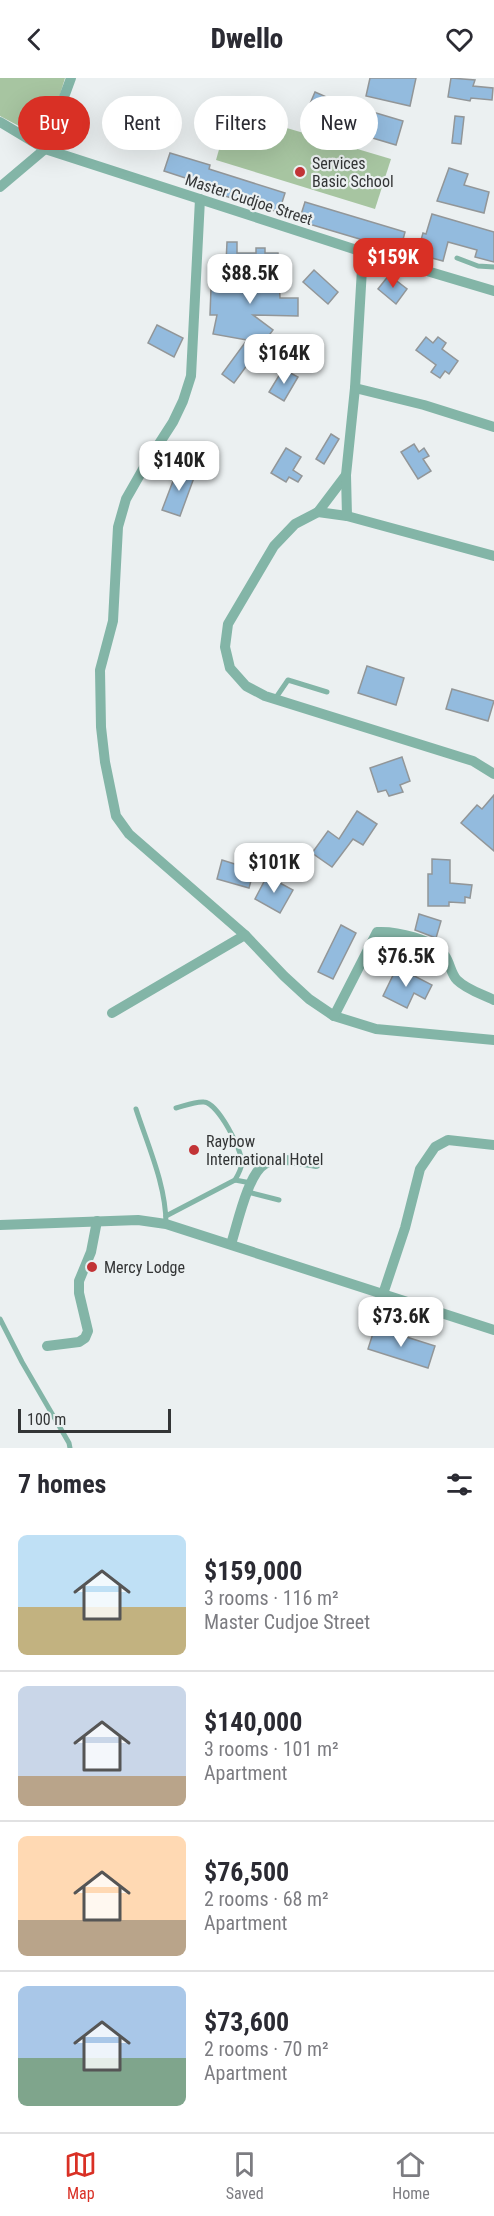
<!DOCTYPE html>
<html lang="en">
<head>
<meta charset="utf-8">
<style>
  :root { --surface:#fff; --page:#f2f2f3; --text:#2b2b33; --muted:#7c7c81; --line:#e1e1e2; --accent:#d93025 }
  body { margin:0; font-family:"Roboto Condensed",sans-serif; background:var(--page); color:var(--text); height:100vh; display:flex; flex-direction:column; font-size:22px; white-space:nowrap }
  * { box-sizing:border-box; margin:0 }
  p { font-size:20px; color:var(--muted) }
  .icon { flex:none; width:33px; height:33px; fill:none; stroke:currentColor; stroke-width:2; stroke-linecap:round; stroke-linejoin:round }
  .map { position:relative; height:1370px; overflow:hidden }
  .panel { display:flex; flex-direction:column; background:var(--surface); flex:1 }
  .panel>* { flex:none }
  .guide { position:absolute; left:18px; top:18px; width:459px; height:54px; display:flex; gap:12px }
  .scale { position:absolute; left:18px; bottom:15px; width:153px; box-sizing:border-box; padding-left:6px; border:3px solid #333536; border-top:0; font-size:16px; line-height:21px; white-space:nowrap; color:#333536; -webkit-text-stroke:4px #ebf0f1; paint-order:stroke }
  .price { position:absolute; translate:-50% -51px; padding:0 14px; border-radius:12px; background:#fff; color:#222; font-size:20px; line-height:39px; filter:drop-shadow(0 2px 3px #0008) }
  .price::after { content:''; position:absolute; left:50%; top:36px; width:18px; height:14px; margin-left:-9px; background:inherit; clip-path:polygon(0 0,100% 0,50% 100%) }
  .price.selected { background:var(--accent); color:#fff }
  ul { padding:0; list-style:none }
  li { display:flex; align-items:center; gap:18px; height:150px; padding:0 18px }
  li+li { border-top:2px solid var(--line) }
  li span { display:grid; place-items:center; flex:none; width:168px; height:120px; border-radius:9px; color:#555 }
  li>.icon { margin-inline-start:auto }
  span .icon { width:72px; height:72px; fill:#fffc; stroke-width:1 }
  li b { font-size:26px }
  h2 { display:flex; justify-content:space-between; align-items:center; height:72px; padding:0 18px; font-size:26px }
  .chip { padding:0 21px; border-radius:27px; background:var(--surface); box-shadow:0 6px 24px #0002; font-size:21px; line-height:54px }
  .chip.selected { background:var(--accent); color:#fff }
  header { display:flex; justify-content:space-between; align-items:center; height:78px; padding:0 18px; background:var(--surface); font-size:27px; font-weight:800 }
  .tab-bar { display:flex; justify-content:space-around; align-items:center; height:84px; border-top:2px solid var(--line); background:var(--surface); font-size:16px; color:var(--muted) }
  .tab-bar a { display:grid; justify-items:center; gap:3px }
  .tab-bar .selected { color:var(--accent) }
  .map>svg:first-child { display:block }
</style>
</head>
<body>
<header><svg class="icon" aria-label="back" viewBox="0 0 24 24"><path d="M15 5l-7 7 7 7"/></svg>Dwello<svg class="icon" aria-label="heart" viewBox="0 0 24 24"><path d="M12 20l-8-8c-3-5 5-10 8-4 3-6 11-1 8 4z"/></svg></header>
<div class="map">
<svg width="494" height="1370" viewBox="0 0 494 1370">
  <rect width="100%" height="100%" fill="#ebf0f1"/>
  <g fill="#a7c5a1">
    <path d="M0,0H65L53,40L36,57L0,38Z"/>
    <path d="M230,33L391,81L375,131L216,82Z"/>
  </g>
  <g fill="#93bbde" stroke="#929698" stroke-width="1.5">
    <path d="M370,0H416L410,28L366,18Z"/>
    <path d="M451,0L475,2L473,8L493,10L492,22L471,20L470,23L448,19Z"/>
    <path d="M315,14L333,22L334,19L346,26L335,51L317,43L322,33L309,28Z"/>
    <path d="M366,32L403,43L396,67L359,56Z"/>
    <path d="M455,38L464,39L461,66L452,65Z"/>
    <path d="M170,75L210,87L209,91L285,115L279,134L208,113L210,108L164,93Z"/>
    <path d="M449,90L468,96L464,107L489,114L484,135L437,123Z"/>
    <path d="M305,124L405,154L400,173L299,143Z"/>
    <path d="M432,136L494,154V184L475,179L477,172L448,164L443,183L417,176L423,155L426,156Z"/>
    <path d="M227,164H237V175H256V170H265V175H278L280,220H298V238L253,237L273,252L234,305L222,296L247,262L213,256L217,237H210L211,210L242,211V185H226Z"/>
    <path d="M314,192L338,214L328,226L303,204Z"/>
    <path d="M389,197L407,211L396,226L378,211Z"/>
    <path d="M157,247L183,260L174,279L148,265Z"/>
    <path d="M426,259L433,265L438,259L446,265L442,271L458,283L449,296L445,293L440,300L431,294L436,287L416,272Z"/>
    <path d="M283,291L298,299L284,323L269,314Z"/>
    <path d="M331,356L339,361L324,386L316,381Z"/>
    <path d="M414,366L419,374L424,370L429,378L423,381L431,393L418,401L401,374Z"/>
    <path d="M286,370L301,379L293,392L302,398L298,404L289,399L286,404L271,395Z"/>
    <path d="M178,390L195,397L180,438L162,432Z"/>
    <path d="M367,588L404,600L396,627L358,615Z"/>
    <path d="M452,611L494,623L488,643L446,631Z"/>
    <path d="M402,679L410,703L400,707L403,714L389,718L386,712L378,714L370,690Z"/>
    <path d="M494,717V773L461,745L477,727L482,731Z"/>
    <path d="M357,733L377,746L363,767L353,761L332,789L312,775L328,753L339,761Z"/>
    <path d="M432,781L450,782V805L472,807L470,820L465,819V825L449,824V828H428V796H432Z"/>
    <path d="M222,782L254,792L249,810L217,801Z"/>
    <path d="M267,798L293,812L280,835L255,821Z"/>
    <path d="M419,836L441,843L436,860L415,852Z"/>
    <path d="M341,847L356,855L333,901L318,894Z"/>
    <path d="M397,889L432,907L425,921L414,915L407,930L383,918Z"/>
    <path d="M375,1249L435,1268L428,1290L368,1271Z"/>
  </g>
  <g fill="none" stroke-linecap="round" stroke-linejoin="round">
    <g stroke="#83b5a7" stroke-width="5">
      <path d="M457,180L478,188L494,189"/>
      <path d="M275,621L288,602L327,614"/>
      <path d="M176,1030C184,1028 196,1023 204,1024C218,1025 242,1072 242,1085C241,1092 238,1097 235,1102"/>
      <path d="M136,1031C148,1068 166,1107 166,1146"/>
      <path d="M248,1114L279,1122"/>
      <path d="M166,1138L235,1102L251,1105"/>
      <path d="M0,1241L22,1284L69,1365L70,1370"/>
    </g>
    <g stroke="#83b5a7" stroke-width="10">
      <path d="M0,44L45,71L363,174L494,213"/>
      <path d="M0,109L45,71L71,0"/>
      <path d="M200,121L191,298L183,323L173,344L146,386L126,421L118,449L113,543L100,592L101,649L105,684L116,738L129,756L245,857L284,898L309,921L334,938L376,951L494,962"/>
      <path d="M355,310L424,327L494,349"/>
      <path d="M346,397L318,434L295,446L274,468L228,546L225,569L230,590L246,608L265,618L473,683L494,696"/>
      <path d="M318,434L347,438L494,478"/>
      <path d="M347,438L346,397L355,310L363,174"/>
      <path d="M112,935L245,857"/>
      <path d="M334,938L377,854C396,853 434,861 445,878C450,885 451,896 457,902C467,912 482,916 494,922"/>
      <path d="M0,1147L138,1142L166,1146L494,1252"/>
      <path d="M231,1166C237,1148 248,1095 265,1086C278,1078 301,1084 316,1086"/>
      <path d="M383,1216L405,1150L420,1091L435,1069L448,1062L494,1067"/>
      <path d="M47,1268L79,1264L85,1260L88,1253L79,1215V1203L91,1174L97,1143"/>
    </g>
  </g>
  <g fill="#c23336" stroke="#ebf0f1" stroke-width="2">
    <circle cx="300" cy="94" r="6"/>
    <circle cx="194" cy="1072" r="6"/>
    <circle cx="92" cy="1189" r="6"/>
  </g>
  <g text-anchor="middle" stroke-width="4.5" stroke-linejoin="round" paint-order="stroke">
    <g font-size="16" fill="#333536" stroke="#ebf0f1" text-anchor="start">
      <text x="312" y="91">Services<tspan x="312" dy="18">Basic School</tspan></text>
      <text x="206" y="1069">Raybow<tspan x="206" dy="18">International Hotel</tspan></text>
      <text x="104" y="1195">Mercy Lodge</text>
    </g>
    <g font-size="16" fill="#333536" stroke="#ebf0f1">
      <text transform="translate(249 121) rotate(18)" y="6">Master Cudjoe Street</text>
    </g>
  </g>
</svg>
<div class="scale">100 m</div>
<b class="price selected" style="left:393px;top:211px">$159K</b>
<b class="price" style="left:250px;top:227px">$88.5K</b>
<b class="price" style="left:284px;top:307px">$164K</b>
<b class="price" style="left:179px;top:414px">$140K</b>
<b class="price" style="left:274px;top:816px">$101K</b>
<b class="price" style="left:406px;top:910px">$76.5K</b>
<b class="price" style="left:401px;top:1270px">$73.6K</b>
<div class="guide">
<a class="chip selected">Buy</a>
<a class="chip">Rent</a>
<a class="chip">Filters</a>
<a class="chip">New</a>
</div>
</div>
<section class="panel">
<h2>7 homes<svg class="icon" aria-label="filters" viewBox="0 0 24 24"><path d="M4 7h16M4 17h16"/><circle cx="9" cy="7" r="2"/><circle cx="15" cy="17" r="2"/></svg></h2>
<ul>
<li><span style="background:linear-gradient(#bfe0f5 60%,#c2b280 0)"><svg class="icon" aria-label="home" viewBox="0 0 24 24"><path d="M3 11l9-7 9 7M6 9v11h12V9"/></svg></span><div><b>$159,000</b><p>3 rooms · 116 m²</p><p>Master Cudjoe Street</p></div></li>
<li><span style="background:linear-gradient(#c9d6e8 75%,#b9a48a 0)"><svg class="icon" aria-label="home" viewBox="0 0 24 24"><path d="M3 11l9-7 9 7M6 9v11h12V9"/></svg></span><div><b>$140,000</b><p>3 rooms · 101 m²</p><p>Apartment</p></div></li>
<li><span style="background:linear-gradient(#ffd9b3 70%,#b9a48a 0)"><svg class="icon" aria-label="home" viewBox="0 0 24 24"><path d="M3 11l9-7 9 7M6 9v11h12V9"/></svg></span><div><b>$76,500</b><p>2 rooms · 68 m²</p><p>Apartment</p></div></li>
<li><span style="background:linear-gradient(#a9c7e8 60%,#7fa58c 0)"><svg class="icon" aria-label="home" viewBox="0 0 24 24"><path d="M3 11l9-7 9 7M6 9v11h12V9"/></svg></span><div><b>$73,600</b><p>2 rooms · 70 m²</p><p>Apartment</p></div></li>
</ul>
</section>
<nav class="tab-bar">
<a class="selected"><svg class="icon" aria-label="map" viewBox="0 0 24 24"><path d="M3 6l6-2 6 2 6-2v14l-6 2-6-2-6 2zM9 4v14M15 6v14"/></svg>Map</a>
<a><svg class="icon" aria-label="saved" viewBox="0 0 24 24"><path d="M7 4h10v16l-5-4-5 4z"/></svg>Saved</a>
<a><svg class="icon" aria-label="home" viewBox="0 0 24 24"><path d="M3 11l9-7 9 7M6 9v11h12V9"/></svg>Home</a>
</nav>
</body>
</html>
